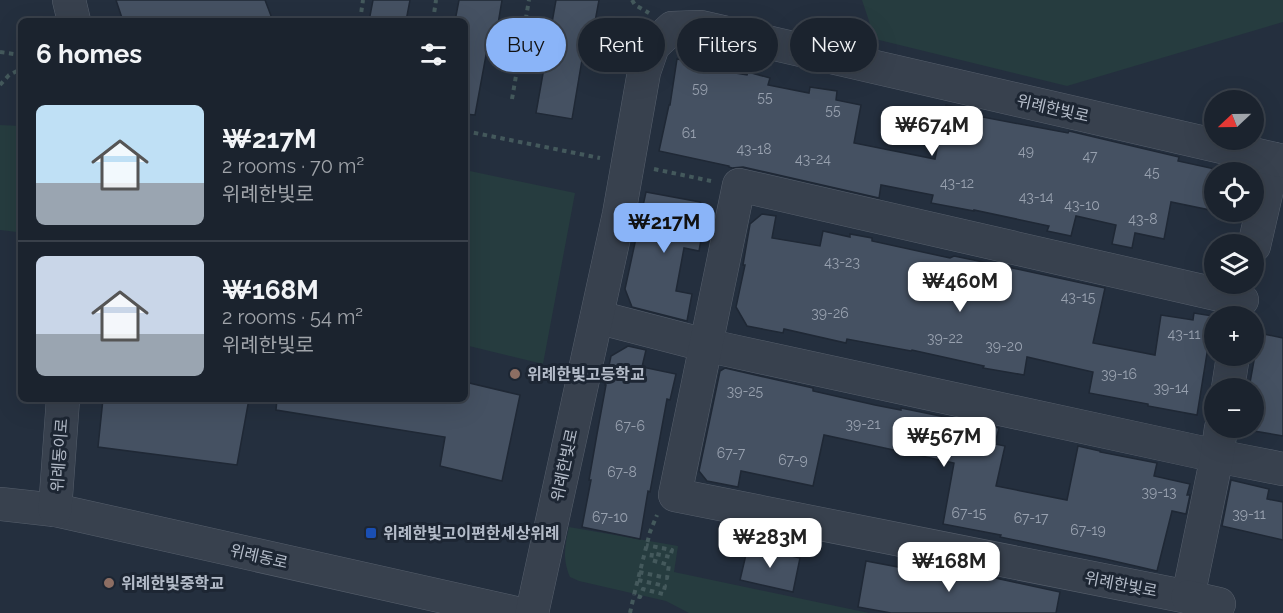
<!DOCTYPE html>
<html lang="en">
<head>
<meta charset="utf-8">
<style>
  :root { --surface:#1b232e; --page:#282f3a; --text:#f1f3f6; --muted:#a0a4aa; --line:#39404a; --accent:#8ab4f8 }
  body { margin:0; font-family:Raleway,"Noto Sans KR",sans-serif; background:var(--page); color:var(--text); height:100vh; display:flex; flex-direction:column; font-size:22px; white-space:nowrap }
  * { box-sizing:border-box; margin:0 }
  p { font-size:20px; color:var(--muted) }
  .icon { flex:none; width:33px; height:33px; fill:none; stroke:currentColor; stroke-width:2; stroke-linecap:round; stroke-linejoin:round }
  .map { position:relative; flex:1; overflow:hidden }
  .sheet { position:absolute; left:18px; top:18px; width:450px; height:384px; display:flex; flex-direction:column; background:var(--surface); border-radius:9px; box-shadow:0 6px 24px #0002,0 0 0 2px var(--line) }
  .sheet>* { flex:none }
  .banner { position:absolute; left:486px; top:18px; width:570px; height:54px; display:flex; gap:12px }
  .needle { width:39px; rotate:248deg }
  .tools { position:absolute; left:1204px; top:90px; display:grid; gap:12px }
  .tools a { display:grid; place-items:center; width:60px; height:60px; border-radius:50%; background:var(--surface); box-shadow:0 6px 24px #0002,0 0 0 2px var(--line); font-size:30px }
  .price { position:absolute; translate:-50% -51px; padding:0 14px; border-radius:12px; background:#fff; color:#222; font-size:20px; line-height:39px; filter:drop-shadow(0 2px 3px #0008) }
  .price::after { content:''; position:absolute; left:50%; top:36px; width:18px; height:14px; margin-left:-9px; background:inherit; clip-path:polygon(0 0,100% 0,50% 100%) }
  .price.active { background:var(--accent); color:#111 }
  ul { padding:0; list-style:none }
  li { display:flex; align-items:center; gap:18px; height:150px; padding:0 18px }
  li+li { border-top:2px solid var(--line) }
  li span { display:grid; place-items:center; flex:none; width:168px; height:120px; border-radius:9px; color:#555 }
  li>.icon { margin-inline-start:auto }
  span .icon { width:72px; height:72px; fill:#fffc; stroke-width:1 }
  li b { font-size:26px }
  h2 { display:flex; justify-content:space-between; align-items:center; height:72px; padding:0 18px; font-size:26px }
  .pill { padding:0 21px; border-radius:27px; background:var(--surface); box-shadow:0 6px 24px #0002,0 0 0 2px var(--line); font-size:21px; line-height:54px }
  .pill.active { background:var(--accent); color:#111 }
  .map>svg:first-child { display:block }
</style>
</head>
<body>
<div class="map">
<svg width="1283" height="613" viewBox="0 0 1283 613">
  <rect width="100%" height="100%" fill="#242f3e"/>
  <g fill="#263c3f">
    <path d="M862,0H1283V22L1067,86L875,39Z"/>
    <path d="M0,125L21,126V181L17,232L0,230Z"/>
    <path d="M465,170L575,193L543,364L465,345Z"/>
    <path d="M569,527L678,546L674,572L869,613H689L666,601L579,581L570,577C562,558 565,546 569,527Z"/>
  </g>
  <g fill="#455162" stroke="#1f2835" stroke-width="1.5">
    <path d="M116,0H265L273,21H123Z"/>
    <path d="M373,0H410L406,21H369Z"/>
    <path d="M459,0H502L497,30L491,28L475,115L465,114V21H455Z"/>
    <path d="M556,0H599L590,49L584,48L572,119L536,113Z"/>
    <path d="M677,59L699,63L698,67L747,75L748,72L770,78L768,85L809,93L810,87L837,91L836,100L861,105L854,143L935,159L946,105L977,111V116L1068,133L1069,131L1179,157L1178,161L1215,169V211L1171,202L1164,239L1135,233L1132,248L1112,244L1116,225L1076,216L1071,236L1047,231L1049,226L974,210V211L931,203L933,195L881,185L879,198L743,167L732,168L729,167V166L659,151L669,105H670Z"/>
    <path d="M646,192L700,202L706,213L699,251L684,248L676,291L692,294L687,321L632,307L625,289Z"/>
    <path d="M762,214L776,216L772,238L820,246L823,231L850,237V234L872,238V241L950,258L954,256L1003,266L1105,288L1093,343L1155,355L1161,315L1193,320L1194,313L1213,316L1197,415L1148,406V404L1089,393L1093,372L1027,357L1024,375L983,368L984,366L912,350L911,351L847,339L846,343L784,329L783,333L747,326L736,307L745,265H743L750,224Z"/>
    <path d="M1259,333L1283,338V436L1254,431V388H1249Z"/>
    <path d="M628,346L646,350L642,367L676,374L670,400L667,399L650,492L648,491L640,539L582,527L591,480H589L597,434L606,385H605L611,356Z"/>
    <path d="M725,368L813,388V391L875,405L901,410V408L999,428L995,444L1005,446L996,486L1067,500L1078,446L1100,451V452L1157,463L1154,476L1190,484L1187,495H1190L1186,514L1172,511L1157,571L1105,559L1000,537L1001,535L943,524L954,463L824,435L813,486L741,471L738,487L707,481L699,471L720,371Z"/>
    <path d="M465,382L520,395L502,481L440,466L445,437L276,410L277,399H465Z"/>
    <path d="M103,399H249L237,465L98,447Z"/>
    <path d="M1231,480L1269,489L1267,499L1283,502V540L1222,526Z"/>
    <path d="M748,546L800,558L793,592L740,580Z"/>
    <path d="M866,561L925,572V568L985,579L986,576L1060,592L1056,613H891L858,607Z"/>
  </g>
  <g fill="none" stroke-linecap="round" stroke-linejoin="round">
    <defs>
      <g id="minor">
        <path d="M69,0L74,21"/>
        <path d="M1254,246L1274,159"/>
        <path d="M597,317L705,345L1217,456L1283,469"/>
        <path d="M1228,388L1233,356"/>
        <path d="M1221,428L1217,456L1188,597L675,495L739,185L1242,300"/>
        <path d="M0,504L55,510L516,613"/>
        <path d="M55,510L63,399"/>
        <path d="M1188,597L1219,604"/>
        <path d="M532,613L619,214L644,72L653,46L672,28L701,27L1283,161"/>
      </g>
    </defs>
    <use href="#minor" stroke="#565f6c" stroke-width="34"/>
    <g stroke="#44595c" stroke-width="4" stroke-dasharray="4.5 4.5" stroke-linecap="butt">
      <path d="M632,0L635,5L649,13"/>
      <path d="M360,21L363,0"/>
      <path d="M433,21L436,0"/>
      <path d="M0,52L21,55"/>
      <path d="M0,85L9,75L21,69"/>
      <path d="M512,99L529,0"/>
      <path d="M465,131L600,158"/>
      <path d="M654,169L711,181"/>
      <path d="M639,572L667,578L669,565L651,560L652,553L670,557L672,550L646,545"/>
      <path d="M638,580L665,586L663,594L643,589L640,597L634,595L650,532L657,515"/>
      <path d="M630,613L634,595"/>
    </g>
    <use href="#minor" stroke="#38414e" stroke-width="33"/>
  </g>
  <g fill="#8d6e63" stroke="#1d2633" stroke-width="2">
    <circle cx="515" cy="374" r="6"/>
    <circle cx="109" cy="583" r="6"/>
  </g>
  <rect fill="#1a4fb4" stroke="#1d2633" stroke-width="2" x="365" y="527" width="12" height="12" rx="3"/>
  <g text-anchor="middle" stroke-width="6" stroke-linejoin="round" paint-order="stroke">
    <g font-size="14" fill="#98a1af">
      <text x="700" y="93">59</text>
      <text x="765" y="102">55</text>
      <text x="833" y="115">55</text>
      <text x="689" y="138">61</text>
      <text x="754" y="154">43-18</text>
      <text x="1026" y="156">49</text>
      <text x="1090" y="161">47</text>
      <text x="813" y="164">43-24</text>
      <text x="1152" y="177">45</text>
      <text x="957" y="188">43-12</text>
      <text x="1036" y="202">43-14</text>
      <text x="1082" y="210">43-10</text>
      <text x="1143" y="224">43-8</text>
      <text x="842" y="267">43-23</text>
      <text x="1078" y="302">43-15</text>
      <text x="830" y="318">39-26</text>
      <text x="1184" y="339">43-11</text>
      <text x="945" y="343">39-22</text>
      <text x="1004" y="351">39-20</text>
      <text x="1119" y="379">39-16</text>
      <text x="1171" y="393">39-14</text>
      <text x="745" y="396">39-25</text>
      <text x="863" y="429">39-21</text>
      <text x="630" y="431">67-6</text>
      <text x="731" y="458">67-7</text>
      <text x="793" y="465">67-9</text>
      <text x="622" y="477">67-8</text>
      <text x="1159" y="497">39-13</text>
      <text x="969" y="518">67-15</text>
      <text x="1249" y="519">39-11</text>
      <text x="610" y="522">67-10</text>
      <text x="1031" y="523">67-17</text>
      <text x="1088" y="535">67-19</text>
    </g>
    <g font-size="16" fill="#b4bcc9" stroke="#1d2633">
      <text transform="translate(1053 108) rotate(13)" y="6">위례한빛로</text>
      <text transform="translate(59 455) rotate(-86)" y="6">위례동이로</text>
      <text transform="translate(564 465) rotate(-78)" y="6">위례한빛로</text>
      <text transform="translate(259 556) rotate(13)" y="6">위례동로</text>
      <text transform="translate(1121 584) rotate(11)" y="6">위례한빛로</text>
    </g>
    <g font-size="16" font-weight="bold" fill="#b4bcc9" stroke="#1d2633" text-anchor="start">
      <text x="527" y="380">위례한빛고등학교</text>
      <text x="383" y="539">위례한빛고이편한세상위례</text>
      <text x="121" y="589">위례한빛중학교</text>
    </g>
  </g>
</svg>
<div class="tools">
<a><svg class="needle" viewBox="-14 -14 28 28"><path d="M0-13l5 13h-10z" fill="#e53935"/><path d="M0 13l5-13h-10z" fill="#a0a4aa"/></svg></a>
<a><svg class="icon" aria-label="locate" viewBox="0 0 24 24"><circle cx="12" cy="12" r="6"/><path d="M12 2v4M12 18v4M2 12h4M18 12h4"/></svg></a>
<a><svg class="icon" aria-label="layers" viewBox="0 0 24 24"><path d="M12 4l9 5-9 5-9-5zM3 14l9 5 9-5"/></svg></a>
<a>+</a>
<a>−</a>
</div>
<b class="price" style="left:932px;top:157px">₩674M</b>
<b class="price active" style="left:664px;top:254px">₩217M</b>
<b class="price" style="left:960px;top:313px">₩460M</b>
<b class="price" style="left:944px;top:468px">₩567M</b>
<b class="price" style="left:770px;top:569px">₩283M</b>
<b class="price" style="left:949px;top:593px">₩168M</b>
<div class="banner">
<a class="pill active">Buy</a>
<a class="pill">Rent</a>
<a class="pill">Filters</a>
<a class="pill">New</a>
</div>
<section class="sheet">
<h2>6 homes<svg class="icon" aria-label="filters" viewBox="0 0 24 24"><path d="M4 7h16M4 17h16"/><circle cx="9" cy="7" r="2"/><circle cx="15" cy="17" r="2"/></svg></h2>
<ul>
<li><span style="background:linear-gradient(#bfe0f5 65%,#9aa5b1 0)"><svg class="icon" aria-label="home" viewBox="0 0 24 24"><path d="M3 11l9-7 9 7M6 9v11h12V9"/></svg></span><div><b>₩217M</b><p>2 rooms · 70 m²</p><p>위례한빛로</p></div></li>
<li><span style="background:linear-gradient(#c9d6e8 65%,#9aa5b1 0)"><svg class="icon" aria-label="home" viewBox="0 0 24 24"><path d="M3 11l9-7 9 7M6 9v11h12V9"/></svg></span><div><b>₩168M</b><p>2 rooms · 54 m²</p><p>위례한빛로</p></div></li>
</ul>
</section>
</div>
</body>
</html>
